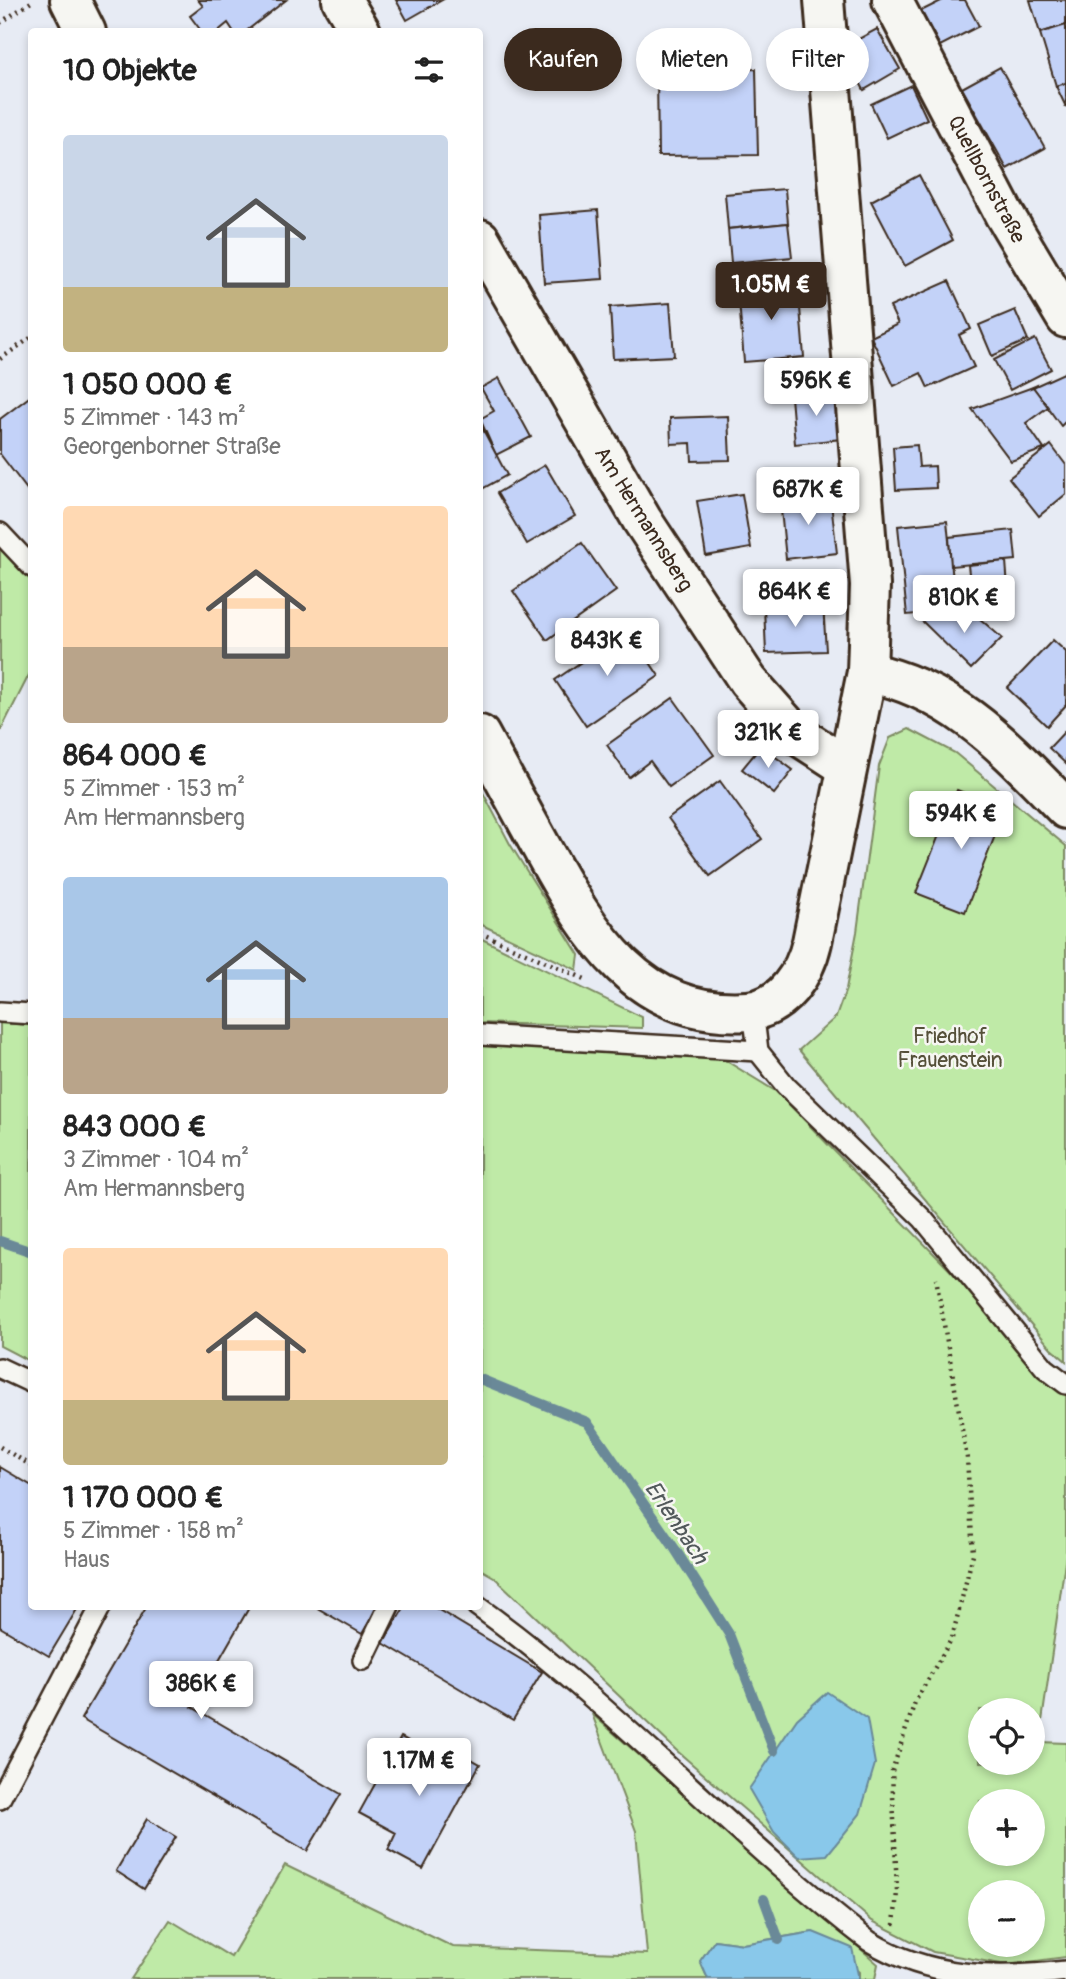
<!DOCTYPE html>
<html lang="de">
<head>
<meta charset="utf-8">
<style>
  :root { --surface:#fff; --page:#f6f6f6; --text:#222; --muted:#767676; --accent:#3b2a1e }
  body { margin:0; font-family:Pangolin,sans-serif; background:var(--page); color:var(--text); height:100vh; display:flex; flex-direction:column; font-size:26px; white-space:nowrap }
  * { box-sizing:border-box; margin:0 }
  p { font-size:23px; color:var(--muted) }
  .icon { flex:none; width:38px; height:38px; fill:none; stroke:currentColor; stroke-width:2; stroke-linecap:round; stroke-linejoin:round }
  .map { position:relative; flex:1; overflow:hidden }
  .drawer { position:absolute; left:28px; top:28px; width:455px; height:1582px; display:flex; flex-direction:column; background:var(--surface); border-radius:7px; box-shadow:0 4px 10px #0003 }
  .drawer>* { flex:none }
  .guide { position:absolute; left:504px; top:28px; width:457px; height:63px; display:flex; gap:14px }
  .tools { position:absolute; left:968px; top:1698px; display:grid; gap:14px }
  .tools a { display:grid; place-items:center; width:77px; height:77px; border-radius:50%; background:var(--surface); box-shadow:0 4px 10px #0003; font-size:35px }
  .price { position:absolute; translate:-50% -60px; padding:0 16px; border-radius:7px; background:#fff; color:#222; font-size:23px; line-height:46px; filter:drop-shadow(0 2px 4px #0008) }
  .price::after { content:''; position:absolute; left:50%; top:42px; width:21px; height:16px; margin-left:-10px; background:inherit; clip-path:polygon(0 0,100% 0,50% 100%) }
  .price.selected { background:var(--accent); color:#fff }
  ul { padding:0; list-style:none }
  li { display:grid; align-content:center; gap:14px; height:371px; padding:0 35px }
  li span { display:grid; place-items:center; height:217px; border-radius:7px; color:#555 }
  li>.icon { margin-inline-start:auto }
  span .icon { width:126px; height:126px; fill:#fffc; stroke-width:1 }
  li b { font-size:30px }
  h2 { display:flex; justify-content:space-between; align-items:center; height:84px; padding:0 35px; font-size:30px }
  .pill { padding:0 24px; border-radius:32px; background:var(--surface); box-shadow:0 4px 10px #0003; font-size:24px; line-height:63px }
  .pill.selected { background:var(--accent); color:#fff }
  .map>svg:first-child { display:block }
</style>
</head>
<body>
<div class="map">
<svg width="1066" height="1979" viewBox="0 0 1066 1979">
  <rect width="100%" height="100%" fill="#e7ebf4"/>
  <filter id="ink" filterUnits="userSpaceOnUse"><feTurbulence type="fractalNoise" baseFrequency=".0143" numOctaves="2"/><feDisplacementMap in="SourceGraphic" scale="14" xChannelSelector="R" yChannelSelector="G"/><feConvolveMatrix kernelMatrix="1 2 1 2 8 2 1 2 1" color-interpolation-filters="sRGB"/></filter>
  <g filter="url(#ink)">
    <g fill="#bfeaa7" stroke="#7d8a62" stroke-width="2" fill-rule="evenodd">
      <path d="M0,546L31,581L32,669L0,732Z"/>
      <path d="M909,729L955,753L1066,846V1361L1051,1348L799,1050L836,1017L846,989L857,932L879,766L890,738Z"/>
      <path d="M480,787L510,844L579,955L577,970L480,924Z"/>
      <path d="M480,938L642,1017V1028L480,1023Z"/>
      <path d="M0,1023L31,1025V1362L0,1346Z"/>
      <path d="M480,1042L718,1056L777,1092L1066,1390V1555L1039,1742L1066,1743V1957L1007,1965L933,1952L872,1921L676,1750L494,1577L480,1569ZM980,1710H1032V1762H980ZM980,1801H1032V1853H980ZM980,1892H1032V1944H980Z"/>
      <path d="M592,1714L878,1964L875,1979H859V1972L813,1932L743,1944L715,1940L700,1961L708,1979H131L170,1920L231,1957L285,1865L453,1947L647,1954L636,1831Z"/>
    </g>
    <g fill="#89c8ea" stroke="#6a8998" stroke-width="2">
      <path d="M827,1692L867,1719L875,1764L860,1814L827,1855L799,1857L774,1832L749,1789L797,1719Z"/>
      <path d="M813,1932L852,1948L859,1979H708L700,1961L715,1940L743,1944Z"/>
    </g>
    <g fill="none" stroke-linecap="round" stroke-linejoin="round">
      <g stroke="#6a8998" stroke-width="10">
        <path d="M0,1241L32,1252"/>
        <path d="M480,1379L587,1422L675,1549L729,1634L774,1751"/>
        <path d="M764,1899L779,1940"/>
      </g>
    </g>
    <g fill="#c3d2f8" stroke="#3b2a1e" stroke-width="2">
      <path d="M198,0H286L245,32H234L228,23L217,32H202L190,16L203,6Z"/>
      <path d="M396,0H442L407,20Z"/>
      <path d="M943,0H965L979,26L940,46L921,11Z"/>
      <path d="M1030,0H1066V25L1040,33Z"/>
      <path d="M1066,25V83L1056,86L1040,33Z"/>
      <path d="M877,29L900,69L864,90L842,48Z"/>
      <path d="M1000,67L1045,148L1007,169L962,88Z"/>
      <path d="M756,69L758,155L658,156L657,71Z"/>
      <path d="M1066,83V107L1056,86Z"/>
      <path d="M911,85L927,119L887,138L871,104Z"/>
      <path d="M919,175L953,240L905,266L871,201Z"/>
      <path d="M785,189L788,223L728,229L725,194Z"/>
      <path d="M598,210L603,279L544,283L539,215Z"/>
      <path d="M788,223L792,257L731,263L728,229Z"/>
      <path d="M949,281L971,329L959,335L974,367L928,388L921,373L894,386L871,337L898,324L890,307Z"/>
      <path d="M798,283L804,357L744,362L738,288Z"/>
      <path d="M670,303L674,356L613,359L610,307Z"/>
      <path d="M1015,310L1028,340L992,356L979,325Z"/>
      <path d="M1035,339L1051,369L1010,390L994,360Z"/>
      <path d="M1066,372V421L1061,426L1033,387Z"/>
      <path d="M499,378L531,437L496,455L480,419L494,411L481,388Z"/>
      <path d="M1033,387L1048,407L1026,423L1044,449L1011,461L972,409Z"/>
      <path d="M837,393L841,439L795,444L791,397Z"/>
      <path d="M32,395V496L0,454V419Z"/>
      <path d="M728,416L730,460L692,461L691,443L671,444L670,418Z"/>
      <path d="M480,424L507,475L480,490Z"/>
      <path d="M917,445L919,467L935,466L936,488L896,490L893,447Z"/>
      <path d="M1051,445L1066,465V494L1039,516L1009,478Z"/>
      <path d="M545,465L575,516L527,544L497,493Z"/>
      <path d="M742,494L751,548L706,556L697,501Z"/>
      <path d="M830,495L837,553L786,559L780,500Z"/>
      <path d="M947,521L956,610L907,615L898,526Z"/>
      <path d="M1013,530L1016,560L951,566L949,537Z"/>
      <path d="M582,543L616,591L547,640L513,591Z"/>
      <path d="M1006,561L1008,588L971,591L968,565Z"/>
      <path d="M823,603L826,651L766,653L764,607Z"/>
      <path d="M971,611L1002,638L971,669L920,619Z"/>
      <path d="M628,630L659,676L586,726L555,680Z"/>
      <path d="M1053,640L1066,652V705L1047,726L1007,688Z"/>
      <path d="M673,698L714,755L669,787L650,761L629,777L607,745Z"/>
      <path d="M1066,730V764L1049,748Z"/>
      <path d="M761,746L793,770L774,794L742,769Z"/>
      <path d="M720,781L762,839L710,876L668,818Z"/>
      <path d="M957,790L1005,810L965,912L916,893Z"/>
      <path d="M0,1467L32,1486V1606H79L49,1656L0,1627Z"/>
      <path d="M147,1606H250L192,1707L341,1794L307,1851L81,1719Z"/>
      <path d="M314,1606H378L362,1634Z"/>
      <path d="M405,1606H432L542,1672L513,1720L383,1643Z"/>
      <path d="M401,1737L439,1758L446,1745L480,1764L423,1869L388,1850L396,1833L359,1813Z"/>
      <path d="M147,1819L176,1837L144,1889L116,1871Z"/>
    </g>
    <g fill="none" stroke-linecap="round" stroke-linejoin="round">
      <defs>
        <g id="lane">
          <path d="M0,533L32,567"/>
          <path d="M753,1010L758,1051L786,1086L923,1219L1045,1368L1066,1384"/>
          <path d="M0,1012L32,1014"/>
          <path d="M480,1035L758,1051"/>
          <path d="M0,1368L32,1383"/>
          <path d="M477,1606C617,1706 733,1837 869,1941C931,1979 997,1979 1066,1971"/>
          <path d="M363,1660L389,1606"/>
          <path d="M0,1799L101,1606"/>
        </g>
        <g id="street">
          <path d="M342,0L361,32"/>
          <path d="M480,239L642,520L748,681L793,732L847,767"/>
          <path d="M867,672C955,690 1005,747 1066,809"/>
        </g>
        <g id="secondary">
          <path d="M70,0L86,32"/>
          <path d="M892,0L1004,214L1066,318"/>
          <path d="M480,735C501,774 523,813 544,852C590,935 639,1019 748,1011C783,1008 805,973 812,942L867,672L870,585L824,0"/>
        </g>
      </defs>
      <use href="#lane" stroke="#3b2a1e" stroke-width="24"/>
      <use href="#street" stroke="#3b2a1e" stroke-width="44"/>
      <use href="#secondary" stroke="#3b2a1e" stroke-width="44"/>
      <g stroke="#3b2a1e" stroke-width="4.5" stroke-dasharray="2 5" stroke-linecap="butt">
        <path d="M0,23L34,0"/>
        <path d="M0,359L32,337"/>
        <path d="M480,933L585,979"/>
        <path d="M0,1447L32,1466"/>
        <path d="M894,1925L897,1892L892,1771L915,1702L952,1638L973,1554L967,1458L936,1278"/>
      </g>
      <use href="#lane" stroke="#f6f6f2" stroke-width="19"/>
      <use href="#street" stroke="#f6f6f2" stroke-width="38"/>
      <use href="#secondary" stroke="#f6f6f2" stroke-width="38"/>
    </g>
  </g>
  <g text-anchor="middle" stroke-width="5" stroke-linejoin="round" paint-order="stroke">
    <g font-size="21" fill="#3b2a1e" stroke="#f6f6f2">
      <text transform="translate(987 179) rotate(62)" y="7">Quellbornstraße</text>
      <text transform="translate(644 519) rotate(58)" y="7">Am Hermannsberg</text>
    </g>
    <g font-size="21" fill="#555039" stroke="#f6f6f2">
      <text x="950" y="1043">Friedhof<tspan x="950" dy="24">Frauenstein</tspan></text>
    </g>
    <g font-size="23" font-style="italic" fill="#52595b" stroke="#f6f6f2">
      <text transform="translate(677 1522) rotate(56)" y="8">Erlenbach</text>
    </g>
  </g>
</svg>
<div class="tools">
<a><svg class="icon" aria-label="locate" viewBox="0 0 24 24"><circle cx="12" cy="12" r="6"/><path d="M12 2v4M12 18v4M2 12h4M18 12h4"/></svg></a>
<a>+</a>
<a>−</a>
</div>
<b class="price selected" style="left:771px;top:322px">1.05M €</b>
<b class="price" style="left:816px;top:418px">596K €</b>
<b class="price" style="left:808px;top:527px">687K €</b>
<b class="price" style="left:795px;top:629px">864K €</b>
<b class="price" style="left:964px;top:635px">810K €</b>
<b class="price" style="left:607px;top:678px">843K €</b>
<b class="price" style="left:768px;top:770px">321K €</b>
<b class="price" style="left:961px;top:851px">594K €</b>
<b class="price" style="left:201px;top:1721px">386K €</b>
<b class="price" style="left:419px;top:1798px">1.17M €</b>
<div class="guide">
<a class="pill selected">Kaufen</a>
<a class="pill">Mieten</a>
<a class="pill">Filter</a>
</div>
<section class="drawer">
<h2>10 Objekte<svg class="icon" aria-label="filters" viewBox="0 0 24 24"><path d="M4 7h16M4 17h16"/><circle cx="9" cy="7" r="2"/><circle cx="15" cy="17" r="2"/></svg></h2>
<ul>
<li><span style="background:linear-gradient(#c9d6e8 70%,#c2b280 0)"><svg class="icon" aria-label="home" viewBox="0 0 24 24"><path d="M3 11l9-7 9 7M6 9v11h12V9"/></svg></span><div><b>1 050 000 €</b><p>5 Zimmer · 143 m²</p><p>Georgenborner Straße</p></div></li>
<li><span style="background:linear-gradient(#ffd9b3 65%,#b9a48a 0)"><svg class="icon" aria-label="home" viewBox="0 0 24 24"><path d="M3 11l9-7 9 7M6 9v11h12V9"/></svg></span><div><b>864 000 €</b><p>5 Zimmer · 153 m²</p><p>Am Hermannsberg</p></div></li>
<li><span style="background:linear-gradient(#a9c7e8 65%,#b9a48a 0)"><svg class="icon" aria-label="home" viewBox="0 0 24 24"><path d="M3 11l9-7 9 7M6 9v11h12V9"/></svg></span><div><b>843 000 €</b><p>3 Zimmer · 104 m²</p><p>Am Hermannsberg</p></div></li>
<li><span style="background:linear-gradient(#ffd9b3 70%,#c2b280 0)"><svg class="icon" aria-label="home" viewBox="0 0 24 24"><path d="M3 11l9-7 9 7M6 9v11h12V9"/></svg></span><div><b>1 170 000 €</b><p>5 Zimmer · 158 m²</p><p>Haus</p></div></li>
</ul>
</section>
</div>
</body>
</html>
